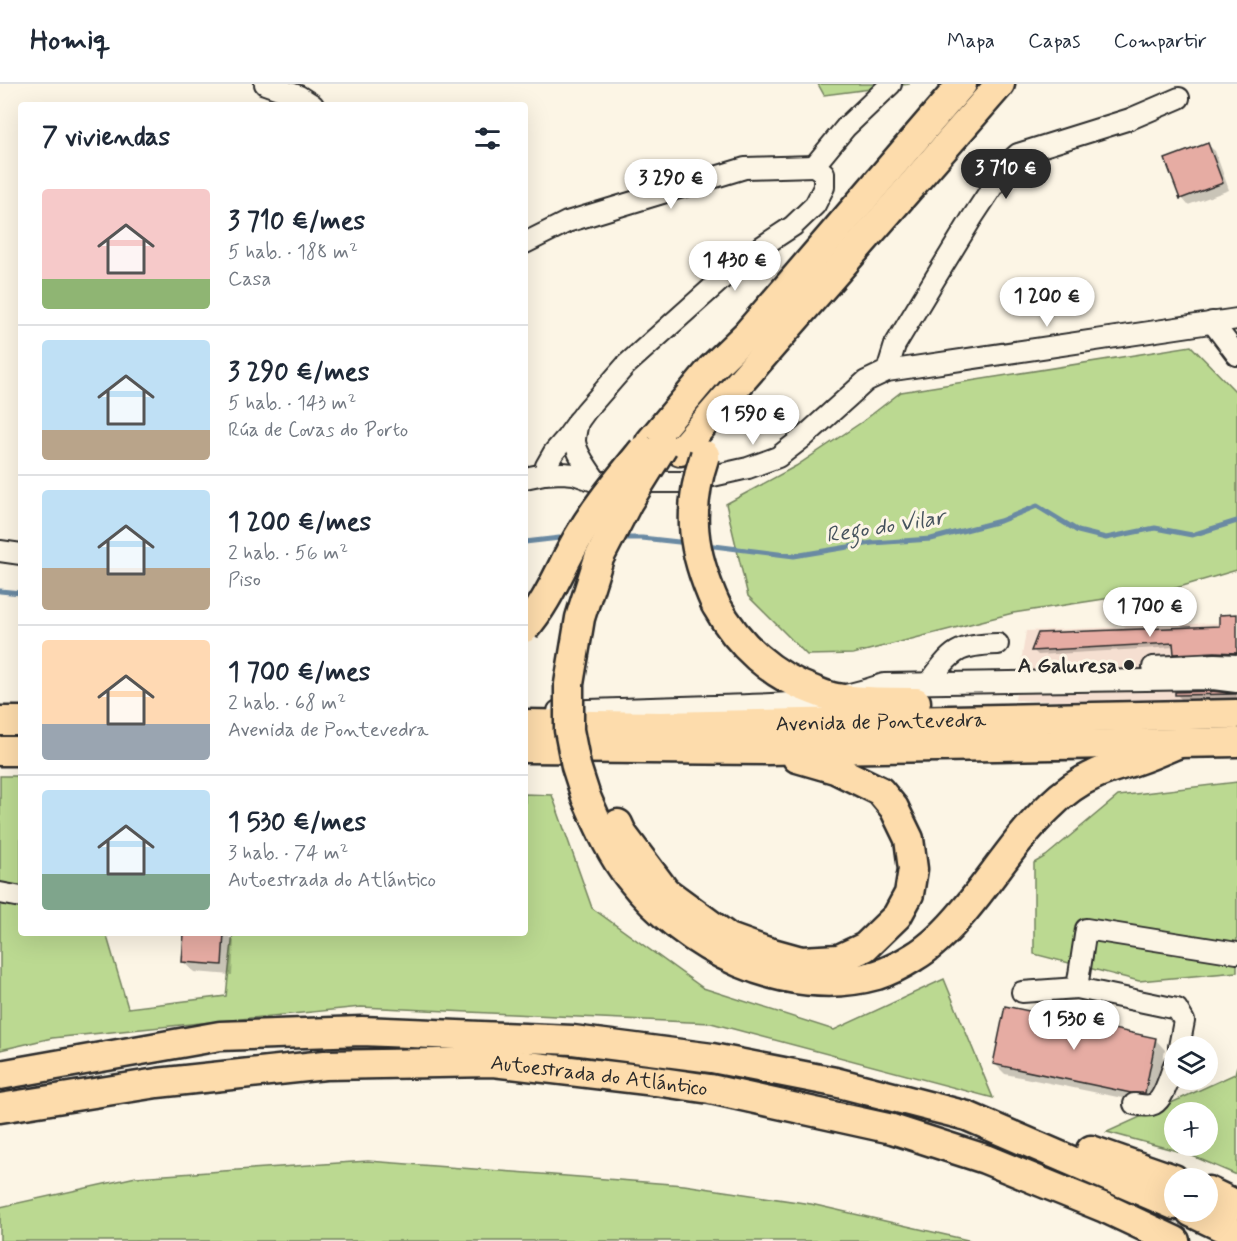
<!DOCTYPE html>
<html lang="es">
<head>
<meta charset="utf-8">
<style>
  :root { --surface:#fff; --page:#f6f6f7; --text:#1f2937; --muted:#747a83; --line:#e0e1e3; --accent:#2b2b2b }
  body { margin:0; font-family:Mynerve,sans-serif; background:var(--page); color:var(--text); height:100vh; display:flex; flex-direction:column; font-size:22px; white-space:nowrap }
  * { box-sizing:border-box; margin:0 }
  p { font-size:20px; color:var(--muted) }
  .icon { flex:none; width:33px; height:33px; fill:none; stroke:currentColor; stroke-width:2; stroke-linecap:round; stroke-linejoin:round }
  .map { position:relative; flex:1; overflow:hidden }
  .drawer { position:absolute; left:18px; top:18px; width:510px; height:834px; display:flex; flex-direction:column; background:var(--surface); border-radius:6px; box-shadow:0 6px 24px #0002 }
  .drawer>* { flex:none }
  .controls { position:absolute; left:1164px; top:952px; display:grid; gap:12px }
  .controls a { display:grid; place-items:center; width:54px; height:54px; border-radius:50%; background:var(--surface); box-shadow:0 6px 24px #0002; font-size:30px }
  .price { position:absolute; translate:-50% -51px; padding:0 14px; border-radius:21px; background:#fff; color:#222; font-size:20px; line-height:39px; filter:drop-shadow(0 2px 3px #0008) }
  .price::after { content:''; position:absolute; left:50%; top:36px; width:18px; height:14px; margin-left:-9px; background:inherit; clip-path:polygon(0 0,100% 0,50% 100%) }
  .price.on { background:var(--accent); color:#fff }
  ul { padding:0; list-style:none }
  li { display:flex; align-items:center; gap:18px; height:150px; padding:0 24px }
  li+li { border-top:2px solid var(--line) }
  li span { display:grid; place-items:center; flex:none; width:168px; height:120px; border-radius:6px; color:#555 }
  li>.icon { margin-inline-start:auto }
  span .icon { width:72px; height:72px; fill:#fffc; stroke-width:1 }
  li b { font-size:26px }
  h2 { display:flex; justify-content:space-between; align-items:center; height:72px; padding:0 24px; font-size:26px }
  header { display:flex; align-items:center; gap:36px; box-sizing:border-box; height:84px; padding:0 30px; background:var(--surface); border-bottom:2px solid var(--line) }
  header strong { font-size:28px }
  nav { display:flex; gap:33px; margin-inline-start:auto; font-size:21px }
  .map>svg:first-child { display:block }
</style>
</head>
<body>
<header>
<strong>Homiq</strong>
<nav><a>Mapa</a><a>Capas</a><a>Compartir</a></nav>
</header>
<div class="map">
<svg width="1237" height="1157" viewBox="0 0 1237 1157">
  <rect width="100%" height="100%" fill="#fcf5e5"/>
  <filter id="ink" filterUnits="userSpaceOnUse"><feTurbulence type="fractalNoise" baseFrequency=".0167" numOctaves="2"/><feDisplacementMap in="SourceGraphic" scale="12" xChannelSelector="R" yChannelSelector="G"/><feConvolveMatrix kernelMatrix="1 2 1 2 8 2 1 2 1" color-interpolation-filters="sRGB"/></filter>
  <g filter="url(#ink)">
    <path fill="#f5dfd1" d="M1237,538V618L1132,619L1015,616L1026,547Z"/>
    <g fill="#bbd991" stroke="#73825e" stroke-width="1.5" fill-rule="evenodd">
      <path d="M818,0H910L824,11Z"/>
      <path d="M1191,262L1237,309V486L1176,504L1013,529L853,570L807,571L748,512L726,420L796,382L862,338L901,308Z"/>
      <path d="M0,692H21V849H106L128,924L226,912L233,849H525V710L552,711L592,824L703,904L834,946L944,895L993,1014L711,939L361,923L52,954L0,966Z"/>
      <path d="M1237,698V888L1139,897L1034,870V779L1046,772L1118,712Z"/>
      <path d="M1237,982V1091L1188,1070L1107,1048L1235,990ZM1174,1029H1208V1062H1174Z"/>
      <path d="M368,1077L684,1101L811,1120L972,1157H0V1123L136,1093Z"/>
    </g>
    <g fill="#0003">
      <path d="M1208,61L1215,67L1229,106L1188,121L1182,114Z"/>
      <path d="M1237,532V573L1180,574L1175,569V563L1038,571L1033,566L1221,544Z"/>
      <path d="M1212,609L1237,611V614L1182,616L1177,611Z"/>
      <path d="M185,849H226L234,857L232,891L194,888L183,878Z"/>
      <path d="M1155,955L1165,966L1155,1019L1142,1018L1005,990L995,980Z"/>
    </g>
    <g fill="none" stroke-linecap="round" stroke-linejoin="round">
      <g stroke="#6b8aa3" stroke-width="5">
        <path d="M619,454H642L688,459"/>
        <path d="M525,458L568,453"/>
        <path d="M706,461L794,472L872,459L931,455L1000,437L1037,422L1078,447L1106,454L1155,444L1192,451L1237,437"/>
        <path d="M0,507L21,509"/>
      </g>
    </g>
    <g fill="#e6aca3" stroke="#2b2b2b" stroke-width="1.5">
      <path d="M1208,59L1223,99L1180,115L1165,75Z"/>
      <path d="M1237,530V569L1215,568L1174,570L1173,559L1031,567L1038,549L1219,542V531Z"/>
      <path d="M1212,607L1237,610L1175,611V608Z"/>
      <path d="M184,849H224L222,881L182,878Z"/>
      <path d="M1005,922L1156,954L1145,1009H1131L993,980Z"/>
    </g>
    <g fill="none" stroke-linecap="round" stroke-linejoin="round">
      <defs>
        <g id="minor">
          <path d="M265,0L299,12L313,21"/>
          <path d="M814,82L846,43L891,0"/>
          <path d="M525,159L567,138L745,84L814,82"/>
          <path d="M1212,238L1237,271"/>
          <path d="M887,287L895,261L936,193L972,134L1009,78L1018,70L1130,35L1179,14"/>
          <path d="M578,337C577,344 575,351 575,357C576,370 590,387 597,398"/>
          <path d="M544,390L546,382L554,368L567,353L586,327L626,281L733,185L755,167L793,142L815,121L824,103V89L814,82"/>
          <path d="M525,394L544,390L562,389L574,390L597,398H686L748,384L778,373L805,352L866,297L887,287L1237,235"/>
          <path d="M0,467L21,470"/>
          <path d="M1153,583L1215,580L1237,581"/>
          <path d="M929,599C952,567 957,561 998,560"/>
          <path d="M558,627C609,625 661,624 713,622C773,620 826,621 884,600L1213,595L1237,598"/>
          <path d="M0,809L21,813"/>
          <path d="M1022,908L1077,904"/>
          <path d="M1179,963L1184,937L1177,925L1077,904L1086,845L1237,869"/>
          <path d="M1134,1020C1141,1021 1148,1023 1154,1020C1164,1015 1170,991 1174,981"/>
        </g>
        <g id="highway">
          <path d="M650,358L712,284L747,250L962,0"/>
          <path d="M680,367L1000,0"/>
          <path d="M716,521C738,561 772,592 815,607C822,610 830,613 837,614C863,619 890,617 916,618"/>
          <path d="M0,637H21"/>
          <path id="s1" d="M525,640L661,642L1237,630"/>
          <path d="M525,664L766,666L1237,658"/>
          <path d="M0,667H21"/>
          <path d="M586,713C598,740 610,769 629,793C684,864 786,917 877,891C889,887 903,880 914,873C933,862 949,845 964,827C993,793 1017,753 1050,722C1062,710 1078,698 1094,691C1108,684 1123,681 1137,676C1152,671 1165,665 1179,659"/>
          <path d="M618,740L623,751L665,807L729,854L765,867L801,877L839,875L865,863L897,832L909,810L913,785L909,755L894,724L880,707L835,685L797,674"/>
          <path d="M0,991L220,952L362,947L573,956L712,974L835,998L967,1032L1174,1121"/>
          <path id="s2" d="M0,1024L157,999L325,981L493,978L655,997L710,1005L892,1045L985,1075L1105,1124L1175,1157"/>
          <path d="M1091,1066L1174,1095"/>
          <path d="M1208,1107L1237,1121"/>
          <path d="M1191,1128L1237,1150"/>
        </g>
      </defs>
      <use href="#minor" stroke="#2b2b2b" stroke-width="24"/>
      <use href="#highway" stroke="#2b2b2b" stroke-width="33"/>
      <use href="#minor" stroke="#fcf5e5" stroke-width="20"/>
      <use href="#highway" stroke="#fddcac" stroke-width="28"/>
      <defs>
        <g id="highway-bridge">
          <path d="M705,371C686,427 692,468 716,521"/>
          <path d="M525,544C549,517 561,482 579,452C597,421 620,394 643,366"/>
          <path d="M586,713L576,682L569,646V600L580,534L599,474L628,418L663,362"/>
        </g>
      </defs>
      <use href="#highway-bridge" stroke="#2b2b2b" stroke-width="33" stroke-linecap="butt"/>
      <use href="#highway-bridge" stroke="#fddcac" stroke-width="28"/>
    </g>
  </g>
  <circle fill="#2b2b2b" stroke="#fcf5e5" stroke-width="2" cx="1129" cy="581" r="6"/>
  <g text-anchor="middle" stroke-width="6" stroke-linejoin="round" paint-order="stroke">
    <g font-size="21" font-weight="bold" fill="#2b2b2b" stroke="#fcf5e5" text-anchor="end">
      <text x="1117" y="588">A Galuresa</text>
    </g>
    <g font-size="21" fill="#2b2b2b" stroke="#fcf5e5">
      <text dy="7" stroke="none"><textPath href="#s1" startOffset="356">Avenida de Pontevedra</textPath></text>
      <text dy="7" stroke="none"><textPath href="#s2" startOffset="603">Autoestrada do Atlántico</textPath></text>
    </g>
    <g font-size="22" font-style="italic" fill="#46535d" stroke="#fcf5e5">
      <text transform="translate(885 441) rotate(-9)" y="8">Rego do Vilar</text>
    </g>
  </g>
</svg>
<div class="controls">
<a><svg class="icon" aria-label="layers" viewBox="0 0 24 24"><path d="M12 4l9 5-9 5-9-5zM3 14l9 5 9-5"/></svg></a>
<a>+</a>
<a>−</a>
</div>
<b class="price on" style="left:1006px;top:116px">3 710 €</b>
<b class="price" style="left:671px;top:126px">3 290 €</b>
<b class="price" style="left:735px;top:208px">1 430 €</b>
<b class="price" style="left:1047px;top:244px">1 200 €</b>
<b class="price" style="left:753px;top:362px">1 590 €</b>
<b class="price" style="left:1150px;top:554px">1 700 €</b>
<b class="price" style="left:1074px;top:967px">1 530 €</b>
<section class="drawer">
<h2>7 viviendas<svg class="icon" aria-label="filters" viewBox="0 0 24 24"><path d="M4 7h16M4 17h16"/><circle cx="9" cy="7" r="2"/><circle cx="15" cy="17" r="2"/></svg></h2>
<ul>
<li><span style="background:linear-gradient(#f6c9c9 75%,#8fb573 0)"><svg class="icon" aria-label="home" viewBox="0 0 24 24"><path d="M3 11l9-7 9 7M6 9v11h12V9"/></svg></span><div><b>3 710 €/mes</b><p>5 hab. · 188 m²</p><p>Casa</p></div></li>
<li><span style="background:linear-gradient(#bfe0f5 75%,#b9a48a 0)"><svg class="icon" aria-label="home" viewBox="0 0 24 24"><path d="M3 11l9-7 9 7M6 9v11h12V9"/></svg></span><div><b>3 290 €/mes</b><p>5 hab. · 143 m²</p><p>Rúa de Covas do Porto</p></div></li>
<li><span style="background:linear-gradient(#bfe0f5 65%,#b9a48a 0)"><svg class="icon" aria-label="home" viewBox="0 0 24 24"><path d="M3 11l9-7 9 7M6 9v11h12V9"/></svg></span><div><b>1 200 €/mes</b><p>2 hab. · 56 m²</p><p>Piso</p></div></li>
<li><span style="background:linear-gradient(#ffd9b3 70%,#9aa5b1 0)"><svg class="icon" aria-label="home" viewBox="0 0 24 24"><path d="M3 11l9-7 9 7M6 9v11h12V9"/></svg></span><div><b>1 700 €/mes</b><p>2 hab. · 68 m²</p><p>Avenida de Pontevedra</p></div></li>
<li><span style="background:linear-gradient(#bfe0f5 70%,#7fa58c 0)"><svg class="icon" aria-label="home" viewBox="0 0 24 24"><path d="M3 11l9-7 9 7M6 9v11h12V9"/></svg></span><div><b>1 530 €/mes</b><p>3 hab. · 74 m²</p><p>Autoestrada do Atlántico</p></div></li>
</ul>
</section>
</div>
</body>
</html>
